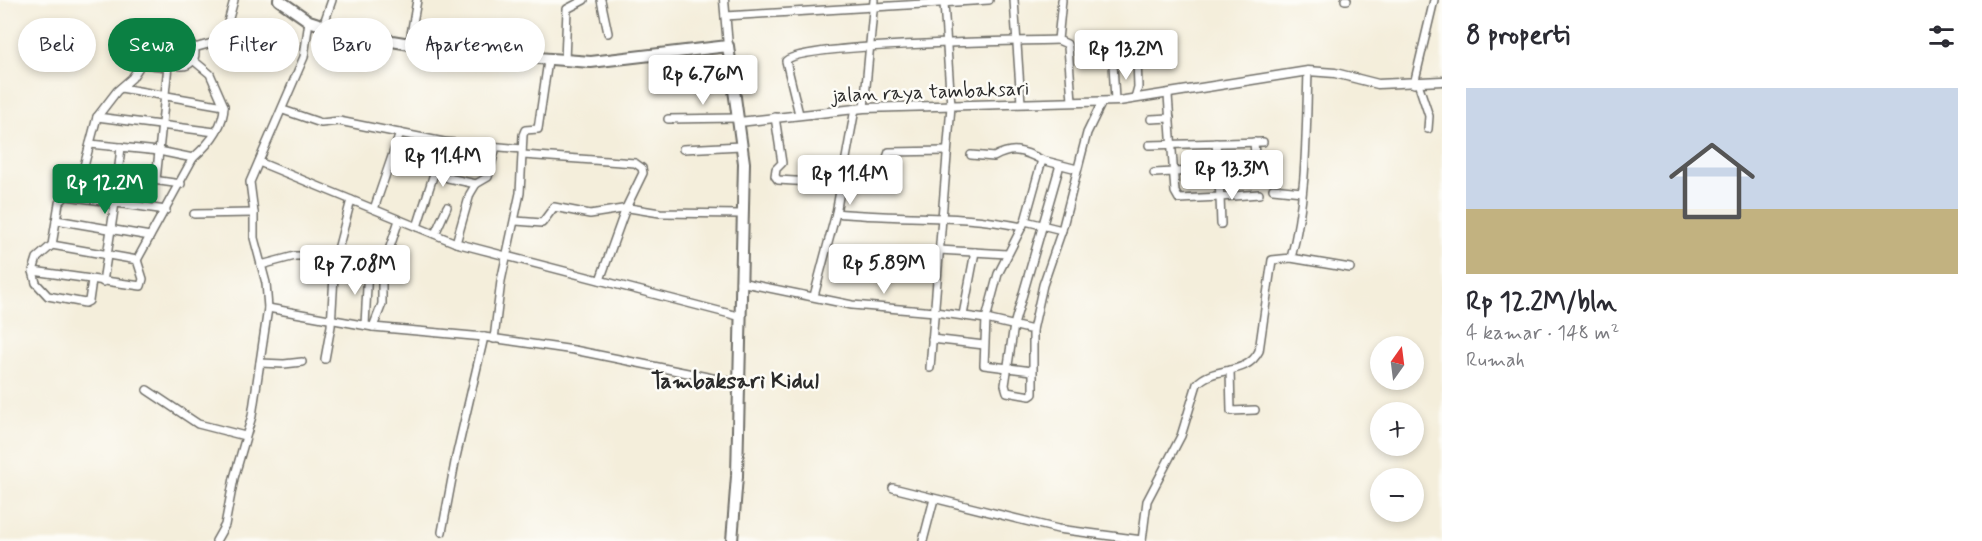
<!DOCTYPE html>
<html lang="id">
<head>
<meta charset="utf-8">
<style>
  :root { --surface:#fff; --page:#f7f7f7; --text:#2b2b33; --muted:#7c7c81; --accent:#0b8043 }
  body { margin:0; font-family:Mynerve,sans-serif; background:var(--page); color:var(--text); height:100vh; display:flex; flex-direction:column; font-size:22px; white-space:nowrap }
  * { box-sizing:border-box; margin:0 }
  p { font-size:20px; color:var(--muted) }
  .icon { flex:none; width:33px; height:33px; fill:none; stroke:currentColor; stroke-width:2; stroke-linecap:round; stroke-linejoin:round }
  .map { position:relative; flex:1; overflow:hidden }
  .drawer { display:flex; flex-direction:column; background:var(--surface); width:540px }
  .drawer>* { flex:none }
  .guide { position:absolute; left:18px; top:18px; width:570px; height:54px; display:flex; gap:12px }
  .needle { width:39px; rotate:14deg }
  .buttons { position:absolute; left:1370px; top:336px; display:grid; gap:12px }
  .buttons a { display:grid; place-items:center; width:54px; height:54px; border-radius:50%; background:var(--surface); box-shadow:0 3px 9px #0003; font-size:30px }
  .price { position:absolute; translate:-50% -51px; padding:0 14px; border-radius:6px; background:#fff; color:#222; font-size:20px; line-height:39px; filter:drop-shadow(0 2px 3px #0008) }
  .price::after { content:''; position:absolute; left:50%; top:36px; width:18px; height:14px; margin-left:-9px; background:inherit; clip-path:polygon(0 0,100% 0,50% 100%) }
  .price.on { background:var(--accent); color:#fff }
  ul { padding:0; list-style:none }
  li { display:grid; align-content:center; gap:12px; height:318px; padding:0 24px }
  li span { display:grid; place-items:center; height:186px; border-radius:0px; color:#555 }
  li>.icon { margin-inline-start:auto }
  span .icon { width:108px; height:108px; fill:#fffc; stroke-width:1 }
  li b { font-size:26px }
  h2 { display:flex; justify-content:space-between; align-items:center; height:72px; padding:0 24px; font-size:26px }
  .tag { padding:0 21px; border-radius:27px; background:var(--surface); box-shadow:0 3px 9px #0003; font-size:21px; line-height:54px }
  .tag.on { background:var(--accent); color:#fff }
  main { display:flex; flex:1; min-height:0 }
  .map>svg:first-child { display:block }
</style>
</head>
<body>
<main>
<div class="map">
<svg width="1442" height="541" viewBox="0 0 1442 541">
  <rect width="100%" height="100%" fill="#fdfcf7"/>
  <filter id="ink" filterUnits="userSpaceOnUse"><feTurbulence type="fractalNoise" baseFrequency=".0167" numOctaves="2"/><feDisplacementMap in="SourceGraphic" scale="12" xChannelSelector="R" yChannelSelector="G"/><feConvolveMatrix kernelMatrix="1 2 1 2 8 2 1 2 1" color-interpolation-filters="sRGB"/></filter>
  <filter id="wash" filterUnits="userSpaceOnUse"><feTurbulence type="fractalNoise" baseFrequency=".008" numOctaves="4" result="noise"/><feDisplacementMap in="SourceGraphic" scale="24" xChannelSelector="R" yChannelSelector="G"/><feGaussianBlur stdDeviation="1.35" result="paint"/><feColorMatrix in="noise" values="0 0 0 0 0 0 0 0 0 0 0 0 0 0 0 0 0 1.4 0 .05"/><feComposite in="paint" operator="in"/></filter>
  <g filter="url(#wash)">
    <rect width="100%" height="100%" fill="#f4eedb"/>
  </g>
  <g filter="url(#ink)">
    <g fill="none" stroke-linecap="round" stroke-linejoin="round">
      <defs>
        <g id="minor">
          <path d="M601,0L608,33"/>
          <path d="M1014,0L1021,103"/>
          <path d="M1062,0L1058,40L1067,44L1068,47L1072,101"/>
          <path d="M1345,0H1347"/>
          <path d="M725,16L989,0"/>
          <path d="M323,26L332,0"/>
          <path d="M154,34L168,39L172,44"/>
          <circle cx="182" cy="53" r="13"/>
          <path d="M409,46L417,0"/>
          <path d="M194,48L223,40L234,0"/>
          <path d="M193,60L210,74L224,106"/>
          <path d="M565,61L567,9L584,0"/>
          <path d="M1113,63L1115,101"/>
          <path d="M1418,83L1429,116L1428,129"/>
          <path d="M1414,84L1434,0"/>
          <path d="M1168,95L1175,192L1179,199L1220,197L1216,143"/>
          <path d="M1135,98L1138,87L1137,59"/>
          <path d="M864,108L874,0"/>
          <path d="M283,110L321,123L339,121L444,142L522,149"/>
          <path d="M799,114L786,61C797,44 1024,41 1058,40"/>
          <path d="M97,117L215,132"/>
          <path d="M775,117L782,163L776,169L775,176L778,180L811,182"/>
          <path d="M668,119L738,118"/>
          <path d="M1151,119L1170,118"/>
          <path d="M90,144L159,151L193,158C208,145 224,127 224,106L121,88"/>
          <path d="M1149,145L1263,142"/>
          <path d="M683,149L741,146"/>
          <path d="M523,155L635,163L642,168L643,173L626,208L600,280"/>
          <path d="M971,155L994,157C1012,147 1022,150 1042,160"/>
          <path d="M259,162L456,243L738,316"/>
          <path d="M885,163L889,152L947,151"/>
          <path d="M1060,165L1014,325L1005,385L1007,392L1030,396L1033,394V330L1043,285L1062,230L1087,133L1102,102"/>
          <path d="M83,170L181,184"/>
          <path d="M1154,173L1256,168L1254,142"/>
          <path d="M448,178L476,184"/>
          <path d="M156,180L169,56"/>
          <path d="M1273,189L1302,192"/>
          <path d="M67,196L166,210"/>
          <path d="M374,209L400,133"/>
          <path d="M836,213C901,220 958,213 1022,227"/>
          <path d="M194,214L254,213"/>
          <path d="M56,220L150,236"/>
          <path d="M516,221L542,223L554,207L590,214L629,208L660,213L742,214"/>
          <path d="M1025,221L1062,230"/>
          <path d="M1221,224L1220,197L1259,194"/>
          <path d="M417,227L444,142"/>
          <path d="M435,234L447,207"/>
          <path d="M456,243L470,194L476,184L488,177L496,147"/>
          <path d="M52,245L137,260L193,158"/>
          <path d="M939,250L1007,254"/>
          <path d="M1291,258L1350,268"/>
          <path d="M335,261L351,200"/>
          <path d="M261,265L295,256H309L382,271"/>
          <path d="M33,271L141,286L143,279L137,260"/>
          <path d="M92,280L89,301L85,303L48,296L36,283L33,271L37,258L52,245L59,203L74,187L83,170L97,117L117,91L132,78L141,64L167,67"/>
          <path d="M103,282L115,203L121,147"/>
          <path d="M740,282L852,305L935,312L986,319L1033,330"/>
          <path d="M814,296L836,213L855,109"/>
          <path d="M268,308L373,327L484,337L574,350L737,383"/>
          <path d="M963,315L975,252"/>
          <path d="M365,325L368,268"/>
          <path d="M373,327L382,304V271L399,220"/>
          <path d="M494,339L501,281L520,193L523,135L525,130L538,129L548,61"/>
          <path d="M932,339L984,345"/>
          <path d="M325,359L331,326L334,276"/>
          <path d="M260,363L284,364L302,362"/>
          <path d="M930,368L951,106L944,3"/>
          <path d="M1230,370L1231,411L1255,410"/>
          <path d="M1032,371L984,365L986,319L998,274L1025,221L1042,160L1077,169"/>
          <path d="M147,390L198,424L245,436"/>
          <path d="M893,488L1058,529L1142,540"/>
          <path d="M442,532L456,457L484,337"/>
          <path d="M216,541L225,525L234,478L252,416L268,308L266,283L254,238V213L250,182L304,57L309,21"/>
          <path d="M923,541L934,499"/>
          <path d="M1142,541L1147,501L1181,436L1197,384C1214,365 1246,377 1259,351L1272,260L1291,258C1307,198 1306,133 1308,71"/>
        </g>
        <g id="tertiary">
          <path d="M724,0L728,46"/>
          <path d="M739,122L864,108L1119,101L1308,71L1335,73L1378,84L1442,81"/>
        </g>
        <path id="primary" d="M279,0L309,21L349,34L459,52L591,62L728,46L744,163L737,476L732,541"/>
      </defs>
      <use href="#minor" stroke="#716f69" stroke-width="10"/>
      <use href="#tertiary" stroke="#716f69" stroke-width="11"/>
      <use href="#primary" stroke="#716f69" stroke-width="14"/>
      <use href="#minor" stroke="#fff" stroke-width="7"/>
      <use href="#tertiary" stroke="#fff" stroke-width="8"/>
      <use href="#primary" stroke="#fff" stroke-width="10"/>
    </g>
  </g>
  <g text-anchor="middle" stroke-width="5" stroke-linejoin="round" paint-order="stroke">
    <g font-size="20" fill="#2b2b2b" stroke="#fdfcf7">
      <text transform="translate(930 91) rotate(-2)" y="7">jalan raya tambaksari</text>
    </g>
    <g font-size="22" font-weight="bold" fill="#2b2b2b" stroke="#fdfcf7">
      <text x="735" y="388">Tambaksari Kidul</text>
    </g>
  </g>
</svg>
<div class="buttons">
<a><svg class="needle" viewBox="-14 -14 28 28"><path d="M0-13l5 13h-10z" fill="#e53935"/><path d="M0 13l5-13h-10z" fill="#7c7c81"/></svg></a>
<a>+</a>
<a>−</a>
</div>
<b class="price" style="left:1126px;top:81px">Rp 13.2M</b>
<b class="price" style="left:703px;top:106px">Rp 6.76M</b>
<b class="price" style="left:443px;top:188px">Rp 11.4M</b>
<b class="price" style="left:1232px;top:201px">Rp 13.3M</b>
<b class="price" style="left:850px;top:206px">Rp 11.4M</b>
<b class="price on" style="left:105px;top:215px">Rp 12.2M</b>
<b class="price" style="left:884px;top:295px">Rp 5.89M</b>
<b class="price" style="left:355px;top:296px">Rp 7.08M</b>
<div class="guide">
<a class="tag">Beli</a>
<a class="tag on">Sewa</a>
<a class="tag">Filter</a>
<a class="tag">Baru</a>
<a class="tag">Apartemen</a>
</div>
</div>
<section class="drawer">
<h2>8 properti<svg class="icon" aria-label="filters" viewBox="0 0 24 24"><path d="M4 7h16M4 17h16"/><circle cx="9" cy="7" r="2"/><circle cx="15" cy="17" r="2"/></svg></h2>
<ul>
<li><span style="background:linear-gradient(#c9d6e8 65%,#c2b280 0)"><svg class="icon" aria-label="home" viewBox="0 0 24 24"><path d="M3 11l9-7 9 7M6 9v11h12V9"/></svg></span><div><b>Rp 12.2M/bln</b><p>4 kamar · 148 m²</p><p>Rumah</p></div></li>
</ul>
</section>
</main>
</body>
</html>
